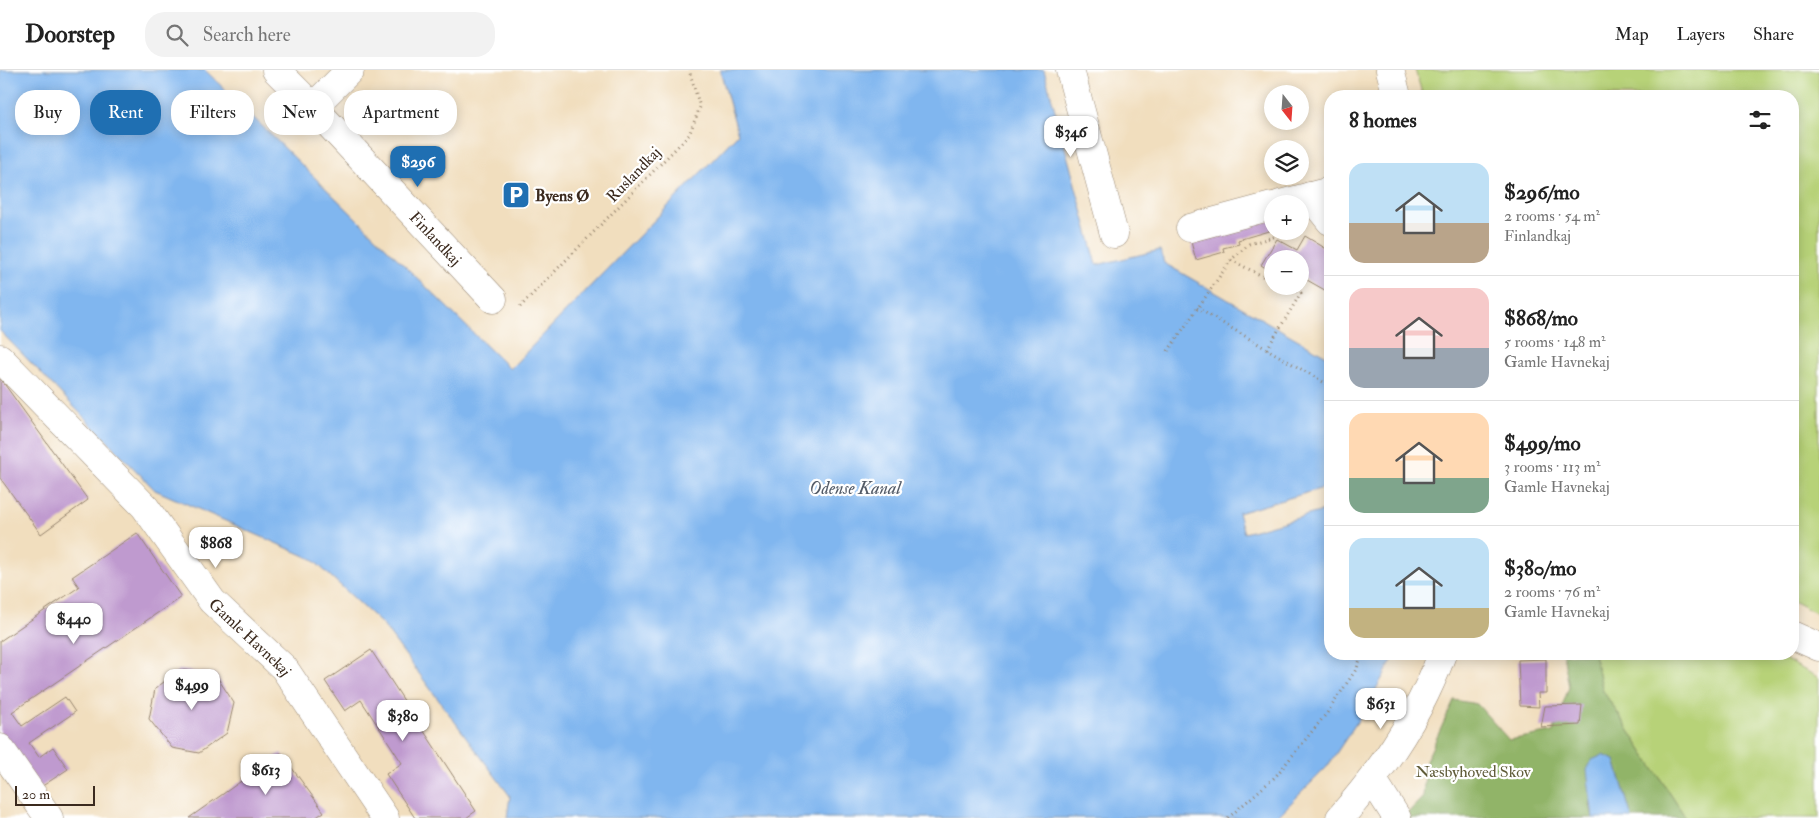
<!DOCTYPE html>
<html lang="en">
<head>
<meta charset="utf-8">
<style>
  :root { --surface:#fff; --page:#f2f2f2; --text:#222; --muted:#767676; --line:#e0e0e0; --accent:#1f6fb2 }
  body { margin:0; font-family:"IM FELL Double Pica",serif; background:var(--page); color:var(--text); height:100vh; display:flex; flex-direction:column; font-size:19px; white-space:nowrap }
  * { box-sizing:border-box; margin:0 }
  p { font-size:16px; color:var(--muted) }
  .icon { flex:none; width:28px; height:28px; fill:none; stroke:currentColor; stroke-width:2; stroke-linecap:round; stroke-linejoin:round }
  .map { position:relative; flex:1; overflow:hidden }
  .details { position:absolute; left:1324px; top:20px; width:475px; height:570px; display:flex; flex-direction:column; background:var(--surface); border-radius:20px; box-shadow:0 2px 12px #0003 }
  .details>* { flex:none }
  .guide { position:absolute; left:15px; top:20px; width:475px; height:45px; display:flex; gap:10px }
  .needle { width:32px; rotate:163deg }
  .tools { position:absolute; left:1264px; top:15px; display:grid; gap:10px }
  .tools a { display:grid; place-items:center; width:45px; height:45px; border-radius:50%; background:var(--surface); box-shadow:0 2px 12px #0003; font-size:25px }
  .scale { position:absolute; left:15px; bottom:12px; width:80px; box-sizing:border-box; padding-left:5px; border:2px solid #3b2a1e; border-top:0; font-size:14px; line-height:18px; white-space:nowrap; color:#3b2a1e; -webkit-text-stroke:4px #fff; paint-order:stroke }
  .price { position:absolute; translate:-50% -42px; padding:0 11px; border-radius:10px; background:#fff; color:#222; font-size:16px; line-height:32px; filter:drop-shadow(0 1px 2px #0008) }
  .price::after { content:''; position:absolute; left:50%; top:30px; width:15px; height:11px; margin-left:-8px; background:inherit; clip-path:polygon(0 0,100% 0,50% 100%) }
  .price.active { background:var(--accent); color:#fff }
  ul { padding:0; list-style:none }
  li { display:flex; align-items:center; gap:15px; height:125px; padding:0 25px }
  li+li { border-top:1px solid var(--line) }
  li span { display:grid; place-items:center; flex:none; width:140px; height:100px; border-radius:15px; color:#555 }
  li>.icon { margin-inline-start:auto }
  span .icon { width:60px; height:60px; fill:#fffc; stroke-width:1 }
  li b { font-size:21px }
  h2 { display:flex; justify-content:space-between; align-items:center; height:60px; padding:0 25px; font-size:21px }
  .chip { padding:0 18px; border-radius:20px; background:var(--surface); box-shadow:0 2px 12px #0003; font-size:18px; line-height:45px }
  .chip.active { background:var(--accent); color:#fff }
  header { display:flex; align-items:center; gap:30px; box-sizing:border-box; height:70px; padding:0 25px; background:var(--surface); border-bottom:1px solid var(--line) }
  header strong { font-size:24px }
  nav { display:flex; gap:28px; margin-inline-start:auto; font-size:18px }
  .search { width:350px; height:45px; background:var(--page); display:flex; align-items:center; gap:12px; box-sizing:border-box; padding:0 18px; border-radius:20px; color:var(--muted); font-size:19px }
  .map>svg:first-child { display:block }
</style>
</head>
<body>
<header>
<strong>Doorstep</strong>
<div class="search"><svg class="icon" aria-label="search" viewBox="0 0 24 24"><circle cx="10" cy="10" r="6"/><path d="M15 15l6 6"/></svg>Search here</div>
<nav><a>Map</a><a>Layers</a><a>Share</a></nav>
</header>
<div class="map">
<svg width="1819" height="748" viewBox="0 0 1819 748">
  <rect width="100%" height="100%" fill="#fff"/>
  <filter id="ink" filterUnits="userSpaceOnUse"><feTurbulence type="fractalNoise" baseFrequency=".02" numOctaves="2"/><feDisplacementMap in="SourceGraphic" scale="10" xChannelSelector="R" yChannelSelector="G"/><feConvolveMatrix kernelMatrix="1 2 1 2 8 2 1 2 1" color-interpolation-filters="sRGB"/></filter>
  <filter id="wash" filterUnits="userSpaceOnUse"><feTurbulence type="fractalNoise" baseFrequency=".0096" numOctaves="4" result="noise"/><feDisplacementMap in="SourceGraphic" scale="20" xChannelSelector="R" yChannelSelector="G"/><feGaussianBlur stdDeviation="1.12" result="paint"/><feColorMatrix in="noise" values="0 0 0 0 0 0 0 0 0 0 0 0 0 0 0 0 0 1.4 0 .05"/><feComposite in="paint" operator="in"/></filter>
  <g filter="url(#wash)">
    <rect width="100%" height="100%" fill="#f1debe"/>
    <g fill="#b7d278" stroke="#797e4b">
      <path d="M1415,0H1819V545L1793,531L1792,26H1423Z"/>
      <path d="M1594,584H1775L1819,608V748H1686L1603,621Z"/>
    </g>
    <path fill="#91b468" stroke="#666f43" d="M1563,584H1594L1603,621L1686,748H1632L1615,690L1590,734L1593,748H1403L1423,727L1426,691L1454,630L1477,634L1509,670L1553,662L1569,617Z"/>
    <g fill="#80b6ef" stroke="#5e7086">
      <path d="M0,0H205L510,299L738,64L720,0H1044L1097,195L1160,180L1164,193L1330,288V416L1238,443L1244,463L1330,439V584H1395L1393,589L1359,649L1327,697L1276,748H507L510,726L383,555L312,489L155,420L0,261Z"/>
      <path d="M1603,685L1615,690L1632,748H1593L1587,700L1592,690Z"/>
    </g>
    <g id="blocks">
      <g fill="#bf9acf">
        <path d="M1272,150V160L1238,170L1239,174L1223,178L1224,182L1196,190L1191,172Z"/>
        <path d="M1305,166L1330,181V223L1300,206V189H1272V202L1261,195L1277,169L1297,180Z"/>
        <path d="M0,308L88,430L41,464L0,408Z"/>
        <path d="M137,463L181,527L12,642L22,656L65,627L75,642L29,673L39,687L53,677L68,699L35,721L0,670V571L79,517L72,507Z"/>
        <path d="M371,580L476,741L466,748H415L386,704L402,693L361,630L345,641L325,611Z"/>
        <path d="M1546,589V623H1538L1539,637L1520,636L1518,590Z"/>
        <path d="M179,600L215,604L234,633L227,663L199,683L172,678L149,649L155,619Z"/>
        <path d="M1582,635L1580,655L1541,657L1545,636Z"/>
        <path d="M281,683L324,742L315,748H189Z"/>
      </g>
    </g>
  </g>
  <g filter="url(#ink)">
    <use href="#blocks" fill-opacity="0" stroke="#96846e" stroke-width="1"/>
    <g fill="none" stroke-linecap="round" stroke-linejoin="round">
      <defs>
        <g id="minor">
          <path id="s1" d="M276,0L313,37L493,229"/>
          <path d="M1070,0L1114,164"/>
          <path d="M1390,0L1397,26"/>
          <path d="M313,37L350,0"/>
          <path d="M1310,126L1330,151"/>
          <path d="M1280,134L1330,121"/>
          <path d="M1190,158L1272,136"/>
          <path id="s2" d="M0,288L145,437L212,531L284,598L385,748"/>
          <path d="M1792,565L1819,577"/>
          <path d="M0,678L49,748"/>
          <path d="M1373,710L1397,748"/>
          <path d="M1340,748C1383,699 1420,645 1442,584"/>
        </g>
      </defs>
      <use href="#minor" stroke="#96846e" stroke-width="29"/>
      <g stroke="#96846e" stroke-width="3" stroke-dasharray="1 4" stroke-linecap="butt">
        <path d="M1272,211L1231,190L1249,174L1294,161"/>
        <path d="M520,237L689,65L700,37L689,0"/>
        <path d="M1197,238L1330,316"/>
        <path d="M1267,279L1301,223L1284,216"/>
        <path d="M1168,281L1231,190"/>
        <path d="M1228,748L1275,707L1327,643L1357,598L1362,584"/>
      </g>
      <use href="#minor" stroke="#fff" stroke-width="28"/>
    </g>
  </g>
  <defs>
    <symbol id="parking-square" viewBox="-11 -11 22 22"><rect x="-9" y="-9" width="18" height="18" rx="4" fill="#1f6fb2" stroke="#fff"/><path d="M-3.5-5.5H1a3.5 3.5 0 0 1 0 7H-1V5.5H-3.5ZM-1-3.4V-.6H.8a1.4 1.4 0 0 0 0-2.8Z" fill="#fff"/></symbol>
  </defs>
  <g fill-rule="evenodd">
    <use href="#parking-square" x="500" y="109" width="32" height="32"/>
  </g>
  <g text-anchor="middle" stroke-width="4.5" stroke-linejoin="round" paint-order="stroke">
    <g font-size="16" fill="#3b2a1e" stroke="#fff">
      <text transform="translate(633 104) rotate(-46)" y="6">Ruslandkaj</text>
      <text dy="6" stroke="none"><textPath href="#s1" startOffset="232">Finlandkaj</textPath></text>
      <text dy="6" stroke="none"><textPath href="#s2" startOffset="376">Gamle Havnekaj</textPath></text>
    </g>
    <g font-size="16" font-weight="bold" fill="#3b2a1e" stroke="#fff" text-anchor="start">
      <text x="535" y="131">Byens Ø</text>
    </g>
    <g font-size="16" fill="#605c39" stroke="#fff">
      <text x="1473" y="707">Næsbyhoved Skov</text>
    </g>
    <g font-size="18" font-style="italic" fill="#535b67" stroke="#fff">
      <text x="855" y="424">Odense Kanal</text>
    </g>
  </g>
</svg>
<div class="tools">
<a><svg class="needle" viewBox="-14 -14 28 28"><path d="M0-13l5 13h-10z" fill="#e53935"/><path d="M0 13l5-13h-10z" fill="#767676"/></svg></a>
<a><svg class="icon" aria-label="layers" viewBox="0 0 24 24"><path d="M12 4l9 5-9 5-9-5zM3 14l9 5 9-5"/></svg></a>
<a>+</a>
<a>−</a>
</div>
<div class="scale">20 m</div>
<b class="price" style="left:1071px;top:88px">$346</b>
<b class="price active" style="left:418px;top:118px">$296</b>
<b class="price" style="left:216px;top:499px">$868</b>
<b class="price" style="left:74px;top:575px">$440</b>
<b class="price" style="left:192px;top:641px">$499</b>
<b class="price" style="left:1381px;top:660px">$631</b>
<b class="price" style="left:403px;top:672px">$380</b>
<b class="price" style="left:266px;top:726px">$613</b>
<div class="guide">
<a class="chip">Buy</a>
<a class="chip active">Rent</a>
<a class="chip">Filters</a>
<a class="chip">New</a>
<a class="chip">Apartment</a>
</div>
<section class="details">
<h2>8 homes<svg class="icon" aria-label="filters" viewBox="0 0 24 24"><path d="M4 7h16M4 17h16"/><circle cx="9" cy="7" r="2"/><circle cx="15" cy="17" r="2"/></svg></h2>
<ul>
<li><span style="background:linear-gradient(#bfe0f5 60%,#b9a48a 0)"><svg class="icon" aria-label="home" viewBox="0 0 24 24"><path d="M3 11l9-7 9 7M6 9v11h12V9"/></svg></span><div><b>$296/mo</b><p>2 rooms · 54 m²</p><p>Finlandkaj</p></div></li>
<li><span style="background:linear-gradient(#f6c9c9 60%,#9aa5b1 0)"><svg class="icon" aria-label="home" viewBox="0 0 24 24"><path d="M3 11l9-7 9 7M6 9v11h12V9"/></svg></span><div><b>$868/mo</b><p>5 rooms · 148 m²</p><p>Gamle Havnekaj</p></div></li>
<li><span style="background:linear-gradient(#ffd9b3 65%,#7fa58c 0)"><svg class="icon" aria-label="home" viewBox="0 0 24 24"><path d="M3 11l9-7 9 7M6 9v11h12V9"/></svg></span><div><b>$499/mo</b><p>3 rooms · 113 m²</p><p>Gamle Havnekaj</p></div></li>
<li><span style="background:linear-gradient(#bfe0f5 70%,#c2b280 0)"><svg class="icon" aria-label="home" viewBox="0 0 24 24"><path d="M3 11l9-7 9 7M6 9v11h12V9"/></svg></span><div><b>$380/mo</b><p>2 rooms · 76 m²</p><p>Gamle Havnekaj</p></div></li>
</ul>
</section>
</div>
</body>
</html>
